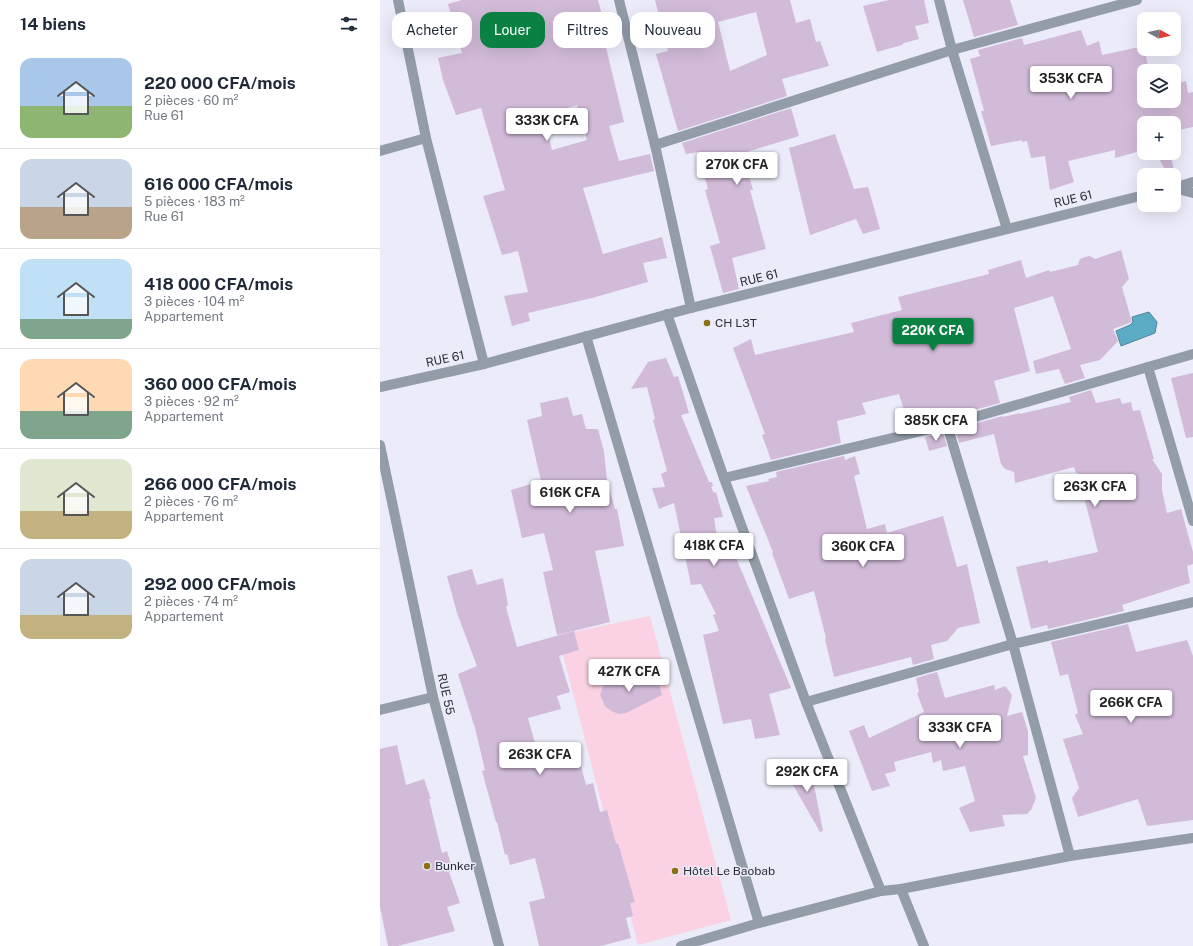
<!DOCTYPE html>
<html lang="fr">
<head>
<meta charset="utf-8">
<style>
  :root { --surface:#fff; --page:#f6f6f7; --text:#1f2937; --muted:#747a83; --line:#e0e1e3; --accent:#0b8043 }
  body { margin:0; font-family:"Public Sans",sans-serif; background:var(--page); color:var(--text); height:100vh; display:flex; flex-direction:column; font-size:15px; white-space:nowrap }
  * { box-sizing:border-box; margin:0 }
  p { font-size:13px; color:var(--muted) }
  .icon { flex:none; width:22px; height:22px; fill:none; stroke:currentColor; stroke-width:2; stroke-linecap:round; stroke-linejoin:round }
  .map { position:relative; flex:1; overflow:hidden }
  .side { display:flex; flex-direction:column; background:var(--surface); width:380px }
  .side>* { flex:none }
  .guide { position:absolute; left:12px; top:12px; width:380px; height:36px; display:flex; gap:8px }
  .needle { width:26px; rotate:98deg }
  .buttons { position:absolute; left:757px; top:12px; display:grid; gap:8px }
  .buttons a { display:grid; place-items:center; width:44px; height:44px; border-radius:8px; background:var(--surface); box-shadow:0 4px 16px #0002; font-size:20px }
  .price { position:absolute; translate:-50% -34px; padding:0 9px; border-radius:4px; background:#fff; color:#222; font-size:13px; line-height:26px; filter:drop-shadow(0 1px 2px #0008) }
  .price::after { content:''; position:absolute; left:50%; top:24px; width:12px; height:9px; margin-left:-6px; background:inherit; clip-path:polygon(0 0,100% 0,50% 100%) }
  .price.on { background:var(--accent); color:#fff }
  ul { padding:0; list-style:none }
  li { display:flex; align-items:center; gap:12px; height:100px; padding:0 20px }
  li+li { border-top:1px solid var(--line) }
  li span { display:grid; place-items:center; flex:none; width:112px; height:80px; border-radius:12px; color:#555 }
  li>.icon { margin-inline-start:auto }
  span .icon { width:48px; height:48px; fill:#fffc; stroke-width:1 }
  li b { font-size:17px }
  h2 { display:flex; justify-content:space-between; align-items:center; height:48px; padding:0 20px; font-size:17px }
  .tag { padding:0 14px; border-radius:12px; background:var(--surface); box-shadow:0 4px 16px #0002; font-size:14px; line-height:36px }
  .tag.on { background:var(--accent); color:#fff }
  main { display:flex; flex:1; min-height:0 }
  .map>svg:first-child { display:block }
</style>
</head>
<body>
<main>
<section class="side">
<h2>14 biens<svg class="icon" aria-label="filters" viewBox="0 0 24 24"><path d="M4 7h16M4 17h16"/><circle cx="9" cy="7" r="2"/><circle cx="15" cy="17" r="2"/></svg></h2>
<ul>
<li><span style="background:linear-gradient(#a9c7e8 60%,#8fb573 0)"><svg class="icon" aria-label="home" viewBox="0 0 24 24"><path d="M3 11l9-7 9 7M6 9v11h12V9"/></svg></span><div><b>220 000 CFA/mois</b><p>2 pièces · 60 m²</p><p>Rue 61</p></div></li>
<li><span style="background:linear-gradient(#c9d6e8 60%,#b9a48a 0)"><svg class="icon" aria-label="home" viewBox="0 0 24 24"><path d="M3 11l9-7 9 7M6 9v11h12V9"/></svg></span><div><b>616 000 CFA/mois</b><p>5 pièces · 183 m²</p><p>Rue 61</p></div></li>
<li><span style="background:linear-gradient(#bfe0f5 75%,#7fa58c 0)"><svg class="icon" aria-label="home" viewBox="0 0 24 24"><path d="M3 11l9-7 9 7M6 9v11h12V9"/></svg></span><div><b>418 000 CFA/mois</b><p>3 pièces · 104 m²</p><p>Appartement</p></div></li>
<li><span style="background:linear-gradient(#ffd9b3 65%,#7fa58c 0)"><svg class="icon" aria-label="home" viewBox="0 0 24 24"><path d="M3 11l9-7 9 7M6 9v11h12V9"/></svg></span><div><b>360 000 CFA/mois</b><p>3 pièces · 92 m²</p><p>Appartement</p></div></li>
<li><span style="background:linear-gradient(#dfe7d0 65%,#c2b280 0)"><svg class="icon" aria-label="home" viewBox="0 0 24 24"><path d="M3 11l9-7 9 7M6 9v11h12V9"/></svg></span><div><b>266 000 CFA/mois</b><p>2 pièces · 76 m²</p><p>Appartement</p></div></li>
<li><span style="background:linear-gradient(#c9d6e8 70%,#c2b280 0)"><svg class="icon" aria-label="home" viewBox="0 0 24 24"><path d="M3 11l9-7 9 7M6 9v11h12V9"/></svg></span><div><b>292 000 CFA/mois</b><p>2 pièces · 74 m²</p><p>Appartement</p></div></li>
</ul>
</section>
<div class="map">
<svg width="813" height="946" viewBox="0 0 813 946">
  <rect width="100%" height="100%" fill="#ebebf9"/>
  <path fill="#fbd2e3" d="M270,616L351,920L258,945L178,635Z"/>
  <path fill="#5cabc4" stroke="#4e859b" d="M769,312L777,322L775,333L741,346L736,331L750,325L753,322L752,317Z"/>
  <g fill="#d2bbd9" fill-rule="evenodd">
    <path d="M82,0H218L227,34L223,35L244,122L229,126L239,161L270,154L274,171L203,188L223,254L282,237L287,258L263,263L268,282L212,298L148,313L150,321L132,326L124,296L148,292L138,251L122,255L103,196L125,190L101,108L76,115L63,80L58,58L82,53L68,4ZM197,105L207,140L172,150L163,115Z"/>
    <path d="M275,0H410L416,23L430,19L436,42L440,41L449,66L402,79L407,96L298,131L276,54L288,51ZM376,12L387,55L350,71L338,22Z"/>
    <path d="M509,0H544L549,23L535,26L539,39L524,43L522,45L497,52L483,6Z"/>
    <path d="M583,0H630L638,25L594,37Z"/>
    <path d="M701,30L707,46L719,41L722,55L764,46L769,71H764V101H794V84L806,81L808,93L813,92V127L794,131V123H764V150L735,158V150L688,161L694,182L670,190L665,156L651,158L647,141L642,142V140L611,146L601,111H604L590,59L600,56L598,50L642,38L644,45Z"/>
    <path d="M411,108L419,136L363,153L373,190H370L386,249L352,258L359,289L343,293L330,246L340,243L325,190L328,189L318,152L306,154L302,143Z"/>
    <path d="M455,134L474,189L488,187L500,229L483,234L476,219L430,235L409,148Z"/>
    <path d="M776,153H790L796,179H794V175H788Z"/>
    <path d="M741,250L749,279L742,287L752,322L733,329L738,341L720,360L700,365L705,378L685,384L679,369L656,374L653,361L691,349L673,296L634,308L650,371L614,381L620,403L542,424L540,419L528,422L519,394L482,403L486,414L457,421L461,443L391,460L382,435L385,434L353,348L371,339L375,355L474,332L471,323L522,310L518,297L609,274L608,270L641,260L646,278L669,270L670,272L698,265L700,259L705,257L710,256L715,259Z"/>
    <path d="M286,358L294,377L298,376L309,413L301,415L329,482H332L333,486L331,487L334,493L336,492L343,517L334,518L340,556L354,553L411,688L389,694L400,735L375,739L371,719L343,724L323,635L339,631L333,615L336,614L321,584L311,585L294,503L279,509L272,488L285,487L281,474L287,471L273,420L275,419L267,387L251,389L268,362Z"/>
    <path d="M813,373V437L806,438L791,378Z"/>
    <path d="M711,390L716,403L740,398L742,404L751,402L753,411L760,410L774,459H772L782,474V490L787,513L801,509L813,552V564L807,566L810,583L742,605L744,611L668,629L667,625L651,629L636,567L668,560V563L718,552L698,473H696L694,467L635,483L634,472L625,469L621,464L614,434L579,443L575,429L623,416V417L640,413V414L691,402L689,397Z"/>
    <path d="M188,397L193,416L202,414L206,429H218L224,452L227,480L235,509H237L244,546L215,551L230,622L177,635L163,572L173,570L164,533L142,538L131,490L161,481L147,420L162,416L160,403Z"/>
    <path d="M563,433L567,446L549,451L545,437Z"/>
    <path d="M464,456L465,460L475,456L480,474L474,476L487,529L505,524L507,533L563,516L577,567L587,564L600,623L578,628L567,641L551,645L554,659L533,665L531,657L454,677L445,639L446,638L434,591L409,599L392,553L393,552L366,486L389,481L388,479L397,477L396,472Z"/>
    <path d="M92,569L97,585L123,578L128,605L126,607L137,647L194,631L199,650L179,656L190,692L177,696L181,709L148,718L158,754L195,743L206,785L213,783L220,812L227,810L236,844L238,843L255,902L250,903L253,916L246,918L251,938L221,946H159L149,902L165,898L155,858L130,865L127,854L125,855L117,822H116L102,771L105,770L95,728L78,674L97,666L77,613L67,576Z"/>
    <path d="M748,624L756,652L807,640L813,656V820L767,826L758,799L698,817L692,798L699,788L683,739L703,734L695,715L698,713L688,674L680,676L671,642Z"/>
    <path d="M557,672L565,698L614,685L615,690L625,686L632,695L627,716L642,712L648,731V755L643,756L656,798L651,810L647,814L622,815L625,826L590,832L579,808L595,801L585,766L563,771L561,760L553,763L551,752L514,762L516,771L505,774L510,786L492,791L469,731L484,725L489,738L544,712L537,693L539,692L536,678Z"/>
    <path d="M236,674H243L251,676L257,681L277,677L282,695L246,713L239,714L231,711L225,706L220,695L224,684L229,678Z"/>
    <path d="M17,745L26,785L44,779L51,799H49L62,853L67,851L73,871L69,872L80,903L67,907L75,931L18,946H8L0,907V749Z"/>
    <path d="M430,765L443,831L440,832L408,776Z"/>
  </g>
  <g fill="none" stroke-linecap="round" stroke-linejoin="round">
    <g stroke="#939da9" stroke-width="10">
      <path d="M18,0L46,138L104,364"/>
      <path d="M239,0L275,145L311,308"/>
      <path d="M559,0L572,50L627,229"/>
      <path d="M275,145L572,50L757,0"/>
      <path d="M0,151L46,138"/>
      <path d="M794,188L813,182"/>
      <path d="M794,188L813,193"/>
      <path d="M287,314L344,478L426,702L501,891"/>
      <path d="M206,336L379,923"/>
      <path d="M768,367L813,521"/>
      <path d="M0,387L104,364L311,308L764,195"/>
      <path d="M567,425L633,644L690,856"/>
      <path d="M0,445L53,697L119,946"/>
      <path d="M344,478L567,425L813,354"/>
      <path d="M426,702L633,644L813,602"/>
      <path d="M0,710L53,697"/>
      <path d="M521,889L544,946"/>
      <path d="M301,946L379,923L501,891L521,889L690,856L813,838"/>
    </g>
  </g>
  <g fill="#8b6f11" stroke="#ebebf9" stroke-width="1.5">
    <circle cx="327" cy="323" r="4"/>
    <circle cx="47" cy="866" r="4"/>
    <circle cx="295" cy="871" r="4"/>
  </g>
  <g text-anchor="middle" stroke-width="3" stroke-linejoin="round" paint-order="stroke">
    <g font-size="12" fill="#2c2c3a" stroke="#ebebf9">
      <text transform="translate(693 199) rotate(-14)" y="4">RUE 61</text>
      <text transform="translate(379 278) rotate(-14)" y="4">RUE 61</text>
      <text transform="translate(65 359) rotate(-12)" y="4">RUE 61</text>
      <text transform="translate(66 694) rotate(77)" y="4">RUE 55</text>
    </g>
    <g font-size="12" fill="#2c2c3a" stroke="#ebebf9" text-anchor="start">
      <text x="335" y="327">CH L3T</text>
      <text x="55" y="870">Bunker</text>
      <text x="303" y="875">Hôtel Le Baobab</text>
    </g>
  </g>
</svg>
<div class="buttons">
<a><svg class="needle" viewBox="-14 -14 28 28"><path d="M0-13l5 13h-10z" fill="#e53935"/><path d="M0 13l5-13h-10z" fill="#747a83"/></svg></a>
<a><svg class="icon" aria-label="layers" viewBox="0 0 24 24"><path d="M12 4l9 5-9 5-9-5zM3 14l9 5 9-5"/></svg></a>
<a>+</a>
<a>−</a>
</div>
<b class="price" style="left:691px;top:100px">353K CFA</b>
<b class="price" style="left:167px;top:142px">333K CFA</b>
<b class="price" style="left:357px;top:186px">270K CFA</b>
<b class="price on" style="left:553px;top:352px">220K CFA</b>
<b class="price" style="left:556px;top:442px">385K CFA</b>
<b class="price" style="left:715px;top:508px">263K CFA</b>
<b class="price" style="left:190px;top:514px">616K CFA</b>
<b class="price" style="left:334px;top:567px">418K CFA</b>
<b class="price" style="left:483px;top:568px">360K CFA</b>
<b class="price" style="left:249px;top:693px">427K CFA</b>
<b class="price" style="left:751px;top:724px">266K CFA</b>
<b class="price" style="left:580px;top:749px">333K CFA</b>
<b class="price" style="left:160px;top:776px">263K CFA</b>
<b class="price" style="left:427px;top:793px">292K CFA</b>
<div class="guide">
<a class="tag">Acheter</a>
<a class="tag on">Louer</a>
<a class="tag">Filtres</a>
<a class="tag">Nouveau</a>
</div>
</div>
</main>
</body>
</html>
